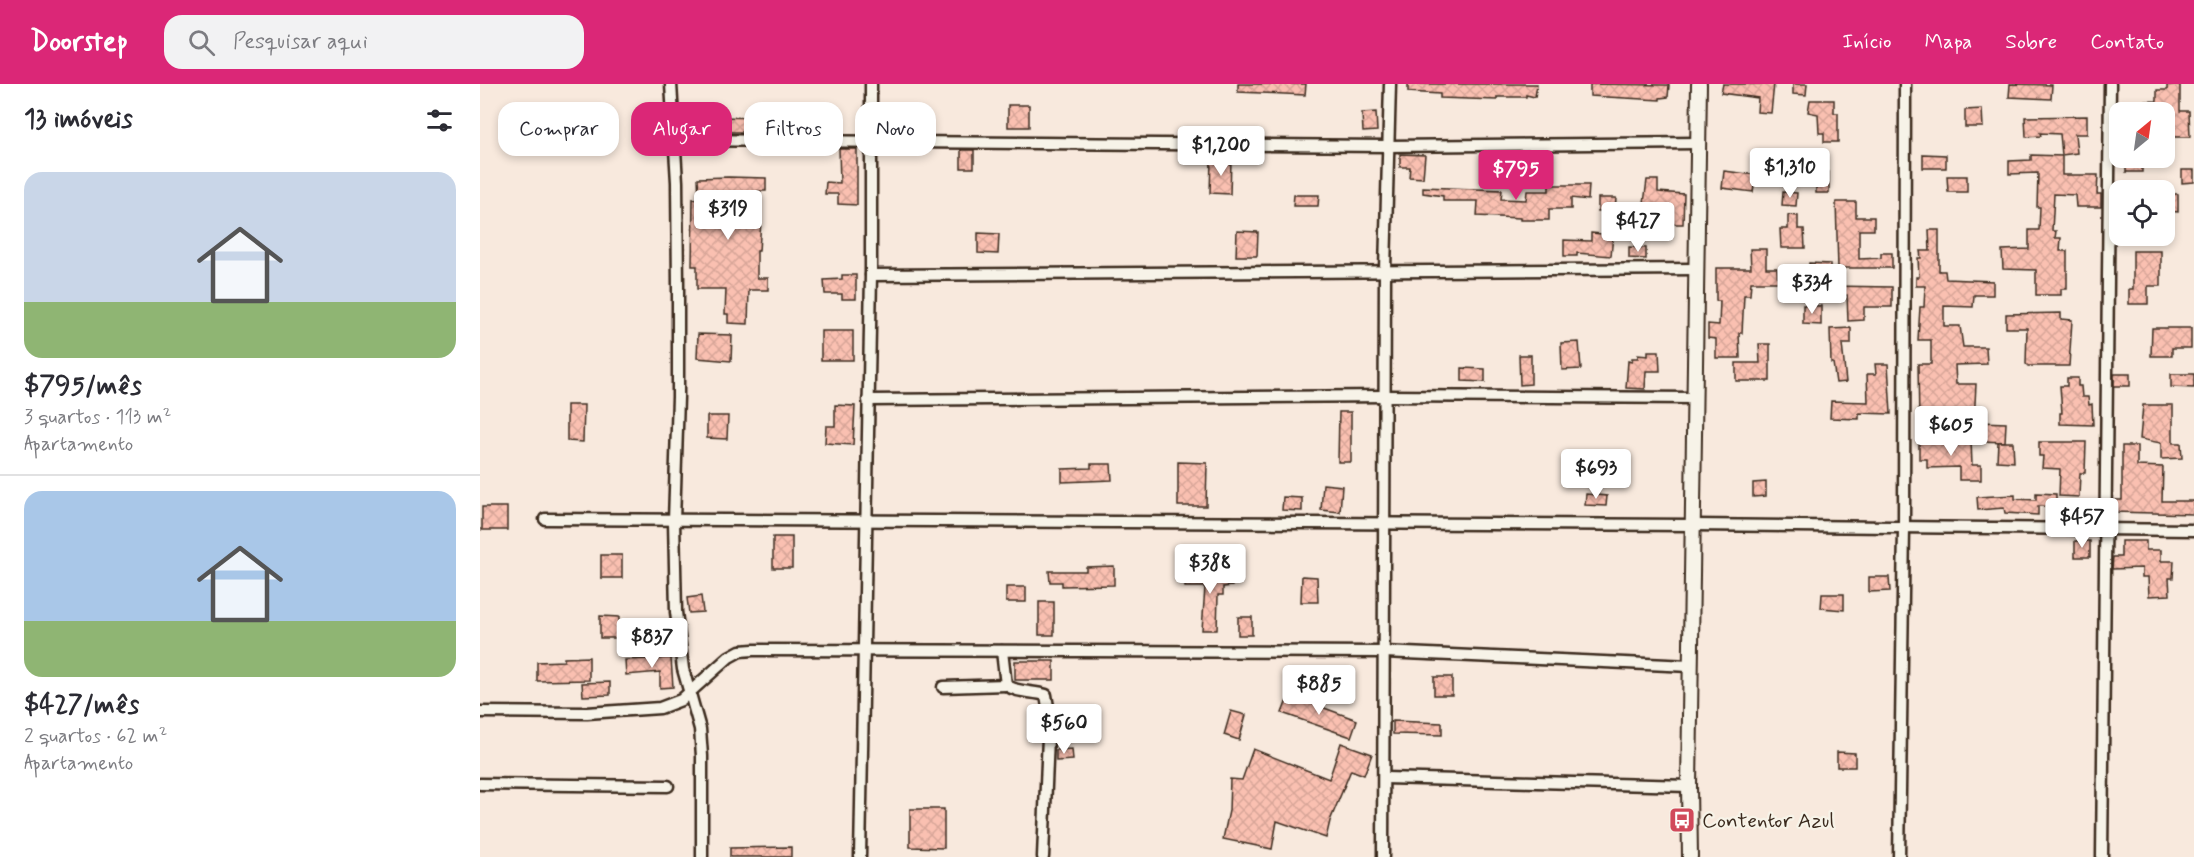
<!DOCTYPE html>
<html lang="pt">
<head>
<meta charset="utf-8">
<style>
  :root { --surface:#fff; --page:#f2f2f3; --text:#2b2b33; --muted:#7c7c81; --line:#e1e1e2; --accent:#db2777 }
  body { margin:0; font-family:Mynerve,sans-serif; background:var(--page); color:var(--text); height:100vh; display:flex; flex-direction:column; font-size:22px; white-space:nowrap }
  * { box-sizing:border-box; margin:0 }
  p { font-size:20px; color:var(--muted) }
  .icon { flex:none; width:33px; height:33px; fill:none; stroke:currentColor; stroke-width:2; stroke-linecap:round; stroke-linejoin:round }
  .map { position:relative; flex:1; overflow:hidden }
  .details { display:flex; flex-direction:column; background:var(--surface); width:480px }
  .details>* { flex:none }
  .top-card { position:absolute; left:18px; top:18px; width:570px; height:54px; display:flex; gap:12px }
  .needle { width:39px; rotate:29deg }
  .buttons { position:absolute; left:1629px; top:18px; display:grid; gap:12px }
  .buttons a { display:grid; place-items:center; width:66px; height:66px; border-radius:12px; background:var(--surface); box-shadow:0 3px 9px #0003; font-size:30px }
  .price { position:absolute; translate:-50% -51px; padding:0 14px; border-radius:6px; background:#fff; color:#222; font-size:20px; line-height:39px; filter:drop-shadow(0 2px 3px #0008) }
  .price::after { content:''; position:absolute; left:50%; top:36px; width:18px; height:14px; margin-left:-9px; background:inherit; clip-path:polygon(0 0,100% 0,50% 100%) }
  .price.selected { background:var(--accent); color:#fff }
  ul { padding:0; list-style:none }
  li { display:grid; align-content:center; gap:12px; height:318px; padding:0 24px }
  li+li { border-top:2px solid var(--line) }
  li span { display:grid; place-items:center; height:186px; border-radius:18px; color:#555 }
  li>.icon { margin-inline-start:auto }
  span .icon { width:108px; height:108px; fill:#fffc; stroke-width:1 }
  li b { font-size:26px }
  h2 { display:flex; justify-content:space-between; align-items:center; height:72px; padding:0 24px; font-size:26px }
  .tag { padding:0 21px; border-radius:18px; background:var(--surface); box-shadow:0 3px 9px #0003; font-size:21px; line-height:54px }
  .tag.selected { background:var(--accent); color:#fff }
  header { display:flex; align-items:center; gap:36px; box-sizing:border-box; height:84px; padding:0 30px; background:var(--accent); color:#fff }
  header strong { font-size:28px }
  nav { display:flex; gap:33px; margin-inline-start:auto; font-size:21px }
  .search { width:420px; height:54px; background:var(--page); display:flex; align-items:center; gap:15px; box-sizing:border-box; padding:0 21px; border-radius:18px; color:var(--muted); font-size:22px }
  main { display:flex; flex:1; min-height:0 }
  .map>svg:first-child { display:block }
</style>
</head>
<body>
<header>
<strong>Doorstep</strong>
<div class="search"><svg class="icon" aria-label="search" viewBox="0 0 24 24"><circle cx="10" cy="10" r="6"/><path d="M15 15l6 6"/></svg>Pesquisar aqui</div>
<nav><a>Início</a><a>Mapa</a><a>Sobre</a><a>Contato</a></nav>
</header>
<main>
<section class="details">
<h2>13 imóveis<svg class="icon" aria-label="filters" viewBox="0 0 24 24"><path d="M4 7h16M4 17h16"/><circle cx="9" cy="7" r="2"/><circle cx="15" cy="17" r="2"/></svg></h2>
<ul>
<li><span style="background:linear-gradient(#c9d6e8 70%,#8fb573 0)"><svg class="icon" aria-label="home" viewBox="0 0 24 24"><path d="M3 11l9-7 9 7M6 9v11h12V9"/></svg></span><div><b>$795/mês</b><p>3 quartos · 113 m²</p><p>Apartamento</p></div></li>
<li><span style="background:linear-gradient(#a9c7e8 70%,#8fb573 0)"><svg class="icon" aria-label="home" viewBox="0 0 24 24"><path d="M3 11l9-7 9 7M6 9v11h12V9"/></svg></span><div><b>$427/mês</b><p>2 quartos · 62 m²</p><p>Apartamento</p></div></li>
</ul>
</section>
<div class="map">
<svg width="1714" height="773" viewBox="0 0 1714 773">
  <defs>
    <pattern id="building-cross-hatch" width="8" height="8" patternUnits="userSpaceOnUse" patternTransform="scale(1.5)"><rect width="8" height="8" fill="#fac0b1"/><path d="M0 0l8 8M0 8l8-8" fill="none" stroke="#d7a598"/></pattern>
  </defs>
  <rect width="100%" height="100%" fill="#f8e9dd"/>
  <filter id="ink" filterUnits="userSpaceOnUse"><feTurbulence type="fractalNoise" baseFrequency=".0167" numOctaves="2"/><feDisplacementMap in="SourceGraphic" scale="12" xChannelSelector="R" yChannelSelector="G"/><feConvolveMatrix kernelMatrix="1 2 1 2 8 2 1 2 1" color-interpolation-filters="sRGB"/></filter>
  <g filter="url(#ink)">
    <g fill="url(#building-cross-hatch)" stroke="#3b2a1e" stroke-width="1.5">
      <path d="M758,0H826L825,11L758,8Z"/>
      <path d="M928,0H1057L1055,13L1046,11V13H1017V16L960,14V10L928,8Z"/>
      <path d="M1110,0L1189,1L1188,13L1180,14V16L1110,12Z"/>
      <path d="M1243,0H1294L1291,29L1277,28L1278,14L1241,9Z"/>
      <path d="M1313,0H1327L1326,11L1313,10Z"/>
      <path d="M1530,0L1572,1L1571,15L1529,13Z"/>
      <path d="M1687,1H1700V27H1709L1710,53H1692L1693,33L1684,34V28H1649V18L1677,17V6H1687Z"/>
      <path d="M1330,16H1354V29H1358V58H1344V49H1339L1338,30L1328,28Z"/>
      <rect x="528" y="21" width="21" height="22"/>
      <path d="M1502,25L1503,43H1485V26Z"/>
      <path d="M896,28L897,47L883,48L882,29Z"/>
      <path d="M1607,32V50H1595L1597,69L1582,71L1580,50L1560,49L1561,52L1546,53L1545,33Z"/>
      <path d="M241,33L279,34V48H241Z"/>
      <path d="M359,65H377V121L358,120V110H345L346,98L360,99Z"/>
      <rect x="481" y="66" width="13" height="18"/>
      <path d="M920,70L945,71L943,94L929,93L930,83H920Z"/>
      <path d="M1443,70L1466,71V84H1443Z"/>
      <path d="M1551,71L1582,72V91H1618L1617,110H1621V123H1596L1595,111L1574,110L1572,147H1576L1575,154H1581L1580,167H1587V205H1581V211H1556V186L1523,185L1522,166L1549,165V146H1559L1560,123H1557L1558,89L1529,90V77L1551,76Z"/>
      <rect x="1646" y="74" width="16" height="14"/>
      <path d="M731,76H751L750,110L730,109Z"/>
      <path d="M1702,86H1714V98L1702,99Z"/>
      <path d="M1244,87L1276,91L1273,108L1242,104Z"/>
      <rect x="1336" y="88" width="13" height="21"/>
      <path d="M1467,92H1487V108H1468Z"/>
      <path d="M248,93L286,94V107H277L275,135L281,136L279,167H277V194H288V206H269L268,240L248,239V230H245L246,205H217V182H212L213,115L219,116L218,94Z"/>
      <path d="M1167,96H1178V108L1204,110L1203,140H1171V127H1163Z"/>
      <path d="M1069,101H1109L1108,116L1091,114V125H1069V136H1040V134L997,132L998,117H963V112L943,109V103L1022,106L1021,115L1046,116L1047,107H1069Z"/>
      <path d="M1303,108L1317,109L1316,122L1302,121Z"/>
      <path d="M1688,110H1698V128L1688,127Z"/>
      <path d="M814,111H839L838,122H813Z"/>
      <path d="M1118,114H1136L1135,127H1118Z"/>
      <path d="M1356,118H1376V133H1394V146H1379V175L1401,174V169H1412V184H1358Z"/>
      <path d="M1308,131L1318,132V145H1324L1325,164H1301L1300,145H1308Z"/>
      <path d="M1449,146H1459V187H1465L1466,195L1513,197V211H1494L1493,223L1464,222V242H1480L1483,263H1506L1507,280L1475,281L1476,300H1496L1494,339L1439,338L1438,280H1451V256H1438L1440,223H1444L1445,202H1436V193H1439L1438,174H1441L1440,167H1450Z"/>
      <path d="M757,147L778,148L777,172H756Z"/>
      <path d="M498,149L519,150L518,170L498,169Z"/>
      <path d="M1111,149L1133,151L1131,172L1097,169V172H1084V156L1111,157Z"/>
      <path d="M1149,163L1166,164V175L1149,174Z"/>
      <path d="M1270,165H1286V184H1297L1298,198H1271L1270,211H1264L1262,249H1259L1260,274H1236V255L1228,254V240L1239,241L1240,217H1236V184H1271Z"/>
      <path d="M1653,167H1681V202H1668V220H1649V205H1653Z"/>
      <path d="M1329,179L1350,180V190L1329,189Z"/>
      <path d="M362,191H376V215H362V210H345L344,196L362,195Z"/>
      <path d="M1350,202L1412,203V223H1384V236L1368,237L1367,211L1350,212Z"/>
      <path d="M1323,221L1341,222V241L1323,240Z"/>
      <path d="M1581,229V235L1592,236L1589,282H1548L1546,280L1547,244H1526V230Z"/>
      <path d="M1371,244V260H1362L1366,298L1356,299L1353,279H1351L1350,245Z"/>
      <path d="M1672,244H1711V264H1692V272H1671Z"/>
      <rect x="341" y="247" width="32" height="29"/>
      <path d="M218,250L252,251L251,277L217,274Z"/>
      <path d="M1099,258L1101,285L1082,286L1081,259Z"/>
      <path d="M1279,260H1290V297H1256V279H1280Z"/>
      <path d="M1168,267H1179L1180,287H1166L1165,305L1146,304L1148,277L1152,278V274H1158V271L1168,272Z"/>
      <path d="M1039,271H1051V300L1040,301Z"/>
      <path d="M1395,280H1408L1411,330L1379,329V335L1350,334L1351,317L1388,318L1387,290H1396Z"/>
      <path d="M982,284L1005,285V298L982,297Z"/>
      <rect x="1634" y="290" width="16" height="12"/>
      <path d="M1691,290H1714V304L1691,303Z"/>
      <path d="M1587,294H1598V302H1601L1602,313H1608L1609,321L1612,320L1613,341L1580,340V329H1582L1580,302H1587Z"/>
      <path d="M87,321H104L103,358L87,357Z"/>
      <path d="M355,321L375,322L373,361L345,359L346,342H355Z"/>
      <path d="M1663,321H1693V359H1701L1702,374L1681,375V359L1660,355Z"/>
      <path d="M859,328H871V378H858Z"/>
      <path d="M227,332H248L247,355L227,354Z"/>
      <path d="M1500,338L1526,339L1525,358L1500,357Z"/>
      <path d="M1491,356L1492,381H1501V396H1479V383L1447,384V375H1439V357Z"/>
      <path d="M1518,358H1533L1534,378L1517,377Z"/>
      <path d="M1559,358H1606L1605,389H1600L1599,413L1579,412L1580,385L1562,384L1563,372H1559Z"/>
      <path d="M1642,362H1657V382L1683,383L1682,417H1714V430L1633,428V416H1642Z"/>
      <path d="M698,378L727,379L726,422H698Z"/>
      <path d="M611,380H631L632,396L582,398V385L611,384Z"/>
      <path d="M1286,398V412L1273,413V399Z"/>
      <path d="M843,400L862,402L860,428L841,426Z"/>
      <path d="M1556,409L1576,410V423L1558,422V431L1525,429L1524,424L1498,426L1497,413L1535,411V415L1556,416Z"/>
      <path d="M1106,410L1127,412L1126,422L1105,421Z"/>
      <path d="M803,413L822,414V427L802,426Z"/>
      <rect x="2" y="423" width="25" height="23"/>
      <rect x="293" y="453" width="19" height="31"/>
      <rect x="1595" y="457" width="15" height="16"/>
      <path d="M1641,457H1666V466H1681V477H1694L1693,494H1689L1690,511L1669,512L1668,493H1662V484L1632,485L1633,473H1641Z"/>
      <rect x="121" y="471" width="21" height="23"/>
      <path d="M634,482V501L582,502V498H570L569,487H606V483Z"/>
      <path d="M751,489L752,502L743,503V511H738L737,546H722L725,503H705V492Z"/>
      <path d="M822,492L837,493L838,518H821Z"/>
      <path d="M1389,493H1409L1410,507L1389,508Z"/>
      <rect x="526" y="503" width="20" height="15"/>
      <path d="M1342,510H1364V526L1341,524Z"/>
      <path d="M221,512L223,528L209,529L207,514Z"/>
      <rect x="559" y="518" width="15" height="33"/>
      <path d="M120,532L139,533L138,554H120Z"/>
      <rect x="758" y="533" width="14" height="18"/>
      <path d="M109,573V596L57,597V578L84,577V574Z"/>
      <path d="M191,574L193,603L180,604V588L146,591L145,576Z"/>
      <rect x="535" y="577" width="39" height="19"/>
      <rect x="954" y="593" width="18" height="18"/>
      <path d="M130,598V611L103,612L102,599Z"/>
      <path d="M809,611L877,636L871,653L802,629Z"/>
      <path d="M751,627L766,631L759,656L744,651Z"/>
      <path d="M576,629H594V640L576,641Z"/>
      <path d="M913,637L962,639V651L913,650Z"/>
      <path d="M861,659L892,670L884,691L871,686L850,737L846,754L797,737L792,765L743,755L749,727L750,695L762,696L773,665L849,695Z"/>
      <path d="M592,665L593,676L576,677V666Z"/>
      <path d="M1357,668L1375,669V683H1357Z"/>
      <path d="M430,725H464V764L430,763Z"/>
      <path d="M311,763V773H250V764Z"/>
    </g>
    <g fill="none" stroke-linecap="round" stroke-linejoin="round">
      <defs>
        <g id="street">
          <path d="M191,0L197,98L198,203V313L194,437L196,528L203,585L220,645L222,672V773"/>
          <path d="M193,56L908,62L1219,59"/>
          <path d="M391,191L1217,185"/>
          <path d="M388,316L905,312L1214,314"/>
          <path d="M65,435L1213,441L1714,446"/>
          <path d="M522,567L526,601C537,609 553,607 566,611L569,629L563,773"/>
          <path d="M463,603L526,601"/>
          <path d="M0,628L107,629L180,624L201,616L249,573L260,567L273,566L904,568L1210,582"/>
          <path d="M905,694L1209,702"/>
          <path d="M0,700L188,702"/>
          <path d="M380,773L391,191V0"/>
          <path d="M903,773L905,186L910,0"/>
          <path d="M1419,773L1424,444L1425,0"/>
          <path d="M1622,773L1630,0"/>
        </g>
        <path id="secondary" d="M1210,773L1209,702L1219,0"/>
      </defs>
      <use href="#street" stroke="#3b2a1e" stroke-width="15"/>
      <use href="#secondary" stroke="#3b2a1e" stroke-width="18"/>
      <use href="#street" stroke="#f7f3e8" stroke-width="10"/>
      <use href="#secondary" stroke="#f7f3e8" stroke-width="14"/>
    </g>
  </g>
  <defs>
    <symbol id="bus-square" viewBox="-11 -11 22 22"><rect x="-9" y="-9" width="18" height="18" rx="4" fill="#d1495b" stroke="#f7f3e8"/><path d="M-5-6H5V4H4V6H2V4H-2V6H-4V4H-5ZM-3.5-4V0h7V-4ZM-3.5 1.2v1.5H-2V1.2ZM2 1.2v1.5H3.5V1.2Z" fill="#fff"/></symbol>
  </defs>
  <g fill-rule="evenodd">
    <use href="#bus-square" x="1187" y="721" width="30" height="30"/>
  </g>
  <g text-anchor="middle" stroke-width="4.5" stroke-linejoin="round" paint-order="stroke">
    <g font-size="21" fill="#3b2a1e" stroke="#f7f3e8" text-anchor="start">
      <text x="1222" y="743">Contentor Azul</text>
    </g>
  </g>
</svg>
<div class="buttons">
<a><svg class="needle" viewBox="-14 -14 28 28"><path d="M0-13l5 13h-10z" fill="#e53935"/><path d="M0 13l5-13h-10z" fill="#7c7c81"/></svg></a>
<a><svg class="icon" aria-label="locate" viewBox="0 0 24 24"><circle cx="12" cy="12" r="6"/><path d="M12 2v4M12 18v4M2 12h4M18 12h4"/></svg></a>
</div>
<b class="price" style="left:741px;top:93px">$1,200</b>
<b class="price" style="left:1310px;top:115px">$1,310</b>
<b class="price selected" style="left:1036px;top:117px">$795</b>
<b class="price" style="left:248px;top:157px">$319</b>
<b class="price" style="left:1158px;top:169px">$427</b>
<b class="price" style="left:1332px;top:231px">$334</b>
<b class="price" style="left:1471px;top:373px">$605</b>
<b class="price" style="left:1116px;top:416px">$693</b>
<b class="price" style="left:1602px;top:465px">$457</b>
<b class="price" style="left:730px;top:511px">$388</b>
<b class="price" style="left:172px;top:585px">$837</b>
<b class="price" style="left:839px;top:632px">$885</b>
<b class="price" style="left:584px;top:671px">$560</b>
<div class="top-card">
<a class="tag">Comprar</a>
<a class="tag selected">Alugar</a>
<a class="tag">Filtros</a>
<a class="tag">Novo</a>
</div>
</div>
</main>
</body>
</html>
